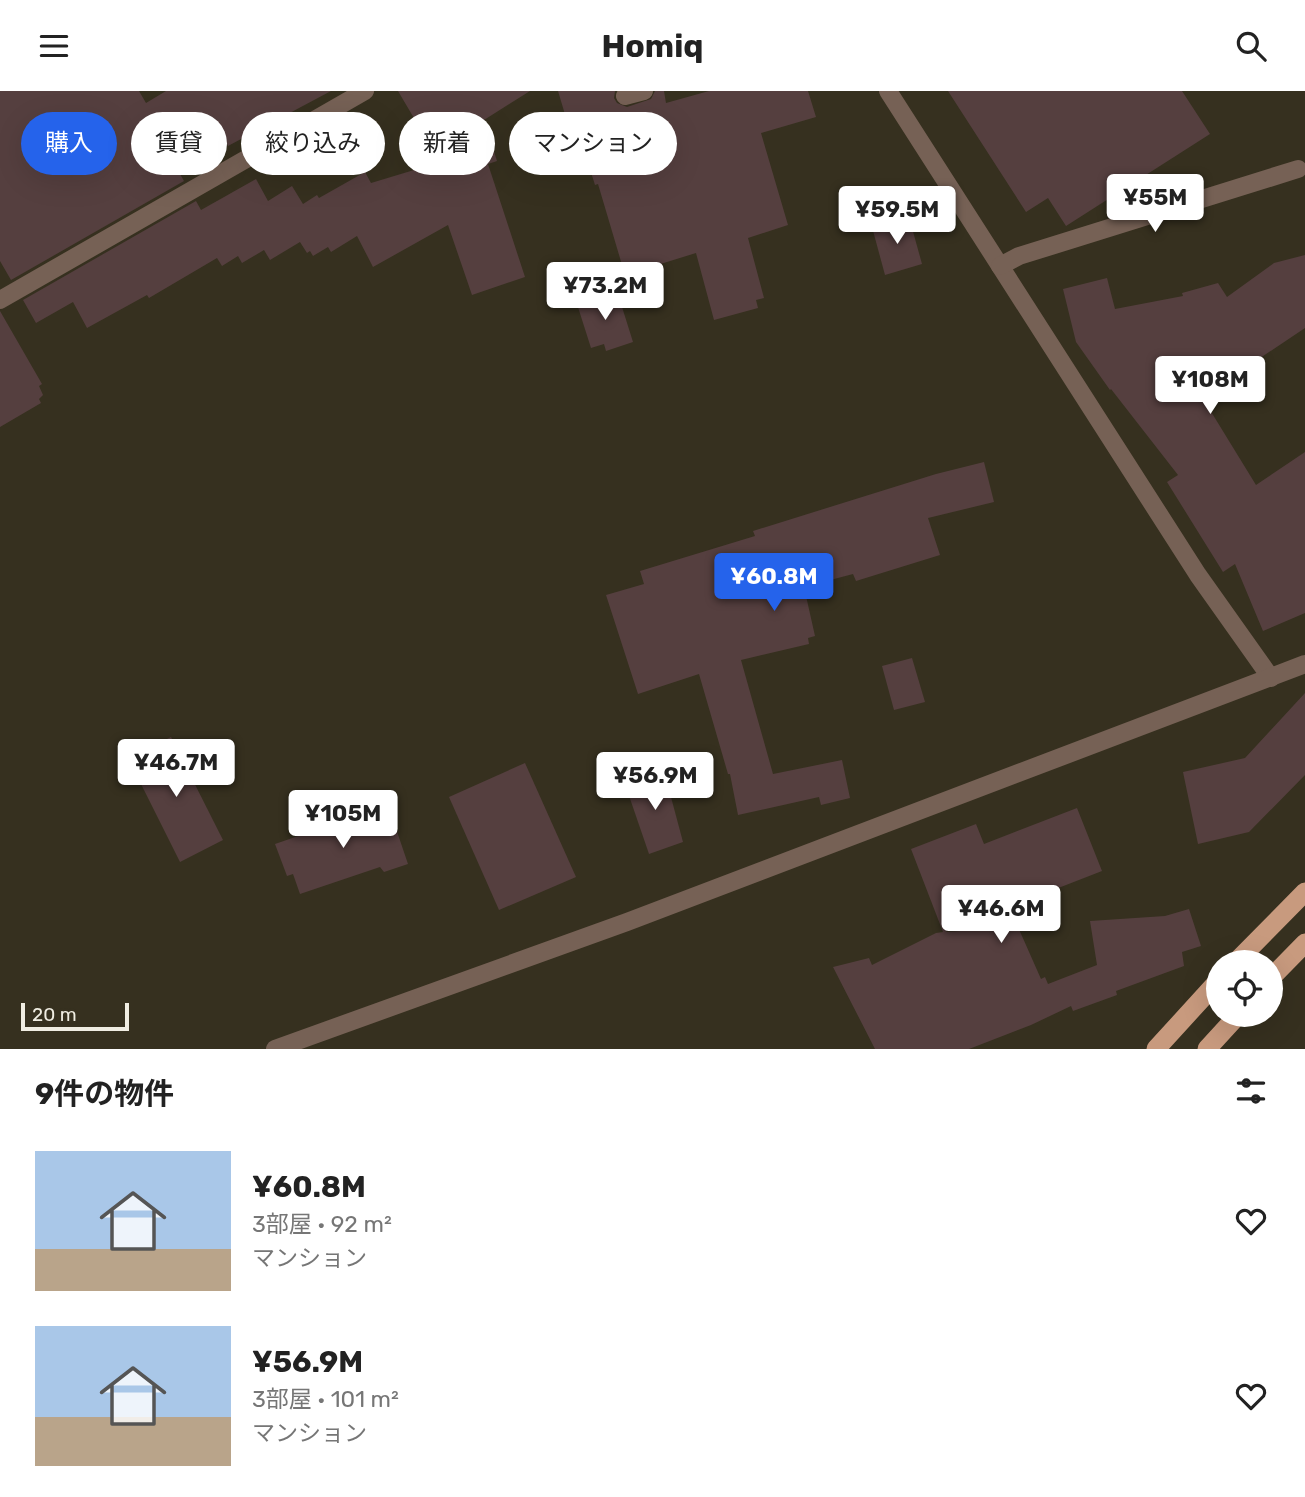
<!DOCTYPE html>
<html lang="ja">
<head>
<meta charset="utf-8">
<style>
  :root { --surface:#fff; --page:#f6f6f6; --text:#222; --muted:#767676; --accent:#2563eb }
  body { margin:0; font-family:Rubik,"Noto Sans JP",sans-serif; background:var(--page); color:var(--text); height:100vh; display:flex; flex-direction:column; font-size:26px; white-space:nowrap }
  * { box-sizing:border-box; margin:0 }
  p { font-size:23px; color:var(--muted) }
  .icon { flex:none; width:38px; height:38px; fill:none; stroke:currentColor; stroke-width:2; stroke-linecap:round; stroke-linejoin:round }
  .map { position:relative; height:958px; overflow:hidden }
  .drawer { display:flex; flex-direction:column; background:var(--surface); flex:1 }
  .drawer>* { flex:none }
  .top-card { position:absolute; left:21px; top:21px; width:700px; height:63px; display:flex; gap:14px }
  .controls { position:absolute; left:1206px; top:859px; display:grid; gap:14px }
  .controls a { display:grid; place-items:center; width:77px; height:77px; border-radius:50%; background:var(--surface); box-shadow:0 7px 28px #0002; font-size:35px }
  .scale { position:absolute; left:21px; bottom:18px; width:108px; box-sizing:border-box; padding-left:7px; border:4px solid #f0ede2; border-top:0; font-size:19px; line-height:24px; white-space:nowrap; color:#f0ede2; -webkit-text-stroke:5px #36301f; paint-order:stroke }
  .price { position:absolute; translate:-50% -60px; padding:0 16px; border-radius:7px; background:#fff; color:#222; font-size:23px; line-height:46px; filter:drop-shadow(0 2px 4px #0008) }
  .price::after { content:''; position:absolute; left:50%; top:42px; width:21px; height:16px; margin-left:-10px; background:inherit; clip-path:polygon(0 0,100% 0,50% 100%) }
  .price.current { background:var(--accent); color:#fff }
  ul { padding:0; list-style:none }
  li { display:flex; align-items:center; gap:21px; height:175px; padding:0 35px }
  li span { display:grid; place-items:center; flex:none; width:196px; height:140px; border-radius:0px; color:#555 }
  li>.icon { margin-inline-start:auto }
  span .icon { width:84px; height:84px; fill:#fffc; stroke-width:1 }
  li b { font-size:30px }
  h2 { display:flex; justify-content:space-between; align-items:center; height:84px; padding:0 35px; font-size:30px }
  .pill { padding:0 24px; border-radius:32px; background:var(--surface); box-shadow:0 7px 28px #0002; font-size:24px; line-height:63px }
  .pill.current { background:var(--accent); color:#fff }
  header { display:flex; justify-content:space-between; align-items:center; height:91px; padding:0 35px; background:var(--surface); font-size:32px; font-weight:700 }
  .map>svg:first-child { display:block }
</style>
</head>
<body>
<header><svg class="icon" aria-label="menu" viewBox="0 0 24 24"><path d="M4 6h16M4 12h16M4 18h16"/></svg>Homiq<svg class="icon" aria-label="search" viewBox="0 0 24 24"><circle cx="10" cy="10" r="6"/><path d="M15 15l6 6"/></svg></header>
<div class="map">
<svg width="1305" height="958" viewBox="0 0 1305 958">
  <rect width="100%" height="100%" fill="#36301f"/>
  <g fill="#553f3f">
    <path d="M0,0H139L146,12L166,0H331L228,55L218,37L169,64L184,90L11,189L0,170Z"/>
    <path d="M398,0H530L484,29L497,70L488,73L525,186L472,204L448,134L373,176L357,145L331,161L328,156L313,165L310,160L307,162L300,151L270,169L264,159L242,172L238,165L222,175L217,167L149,207L147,204L87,237L73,211L36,232L23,209L196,110L201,119L256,88L268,110L292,95L303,113L317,104L319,107L365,81L371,92L424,76L419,60L431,56Z"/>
    <path d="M558,0H615L614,7L617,12L627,16L651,8L655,0H664L666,12L709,0H808L816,26L761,42L788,134L748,147L764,207L756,209L758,217L714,229L696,162L625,184L598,93L595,94L589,75L581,77Z"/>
    <path d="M948,0H1182L1210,43L1066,135L1048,107L1026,121Z"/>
    <path d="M909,126L922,173L885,184L872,136Z"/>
    <path d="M1305,164V237L1202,306L1256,394L1305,361V522L1263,540L1235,473L1223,481L1167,391L1178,384L1111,298L1110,299L1076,251L1063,198L1107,187L1115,218L1183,205L1182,202L1218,192L1227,206L1274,172Z"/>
    <path d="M617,200L633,251L606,260L604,253L591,257L577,213Z"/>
    <path d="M0,220L42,293L39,295L43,304L39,308L41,312L0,336Z"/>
    <path d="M984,371L994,411L928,427L940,464L856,490L853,483L804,496L815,545L808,547L809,553L741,569L773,683L842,669L850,707L821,714L819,706L738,724L730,683H728L699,583L638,603L606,504L644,493L640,480L755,445L753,440L936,383Z"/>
    <path d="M912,567L925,611L894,619L882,575Z"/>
    <path d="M1305,602V684L1249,741L1198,753L1183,681L1245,667Z"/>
    <path d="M171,646L223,749L180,771L128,667Z"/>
    <path d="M525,672L576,786L499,819L449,706Z"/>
    <path d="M664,680L683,751L649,763L625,693Z"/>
    <path d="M388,714L408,773L384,781L380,776L300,803L293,783L287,785L275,753Z"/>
    <path d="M1077,717L1102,780L945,841L1018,836L1041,888L1045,886L1048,893L1097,874L1090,830L1165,825L1189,818L1201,855L1182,861L1184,875L1116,900L1117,904L1073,920L1071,915L1031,934L969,958H875L833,876L869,867L872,874L936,842L943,841L911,758L976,733L984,753Z"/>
  </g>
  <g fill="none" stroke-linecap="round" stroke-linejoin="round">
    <g stroke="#766155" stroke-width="18">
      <path d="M888,0L1198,484L1271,587"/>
      <path d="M625,5L644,0"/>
      <path d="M1000,175L1019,165L1298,78"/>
      <path d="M0,209L365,0"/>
    </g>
    <path stroke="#766155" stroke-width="18" d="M275,958L627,831L1305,573"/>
    <g stroke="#c89a7e" stroke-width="19">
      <path d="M1235,872L1305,801"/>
      <path d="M1270,888L1305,852"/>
      <path d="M1156,958L1218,890"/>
      <path d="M1207,958L1238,924"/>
    </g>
  </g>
</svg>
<div class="controls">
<a><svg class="icon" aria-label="locate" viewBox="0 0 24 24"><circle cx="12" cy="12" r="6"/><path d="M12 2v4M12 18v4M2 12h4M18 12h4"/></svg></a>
</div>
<div class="scale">20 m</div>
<b class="price" style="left:1155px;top:143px">¥55M</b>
<b class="price" style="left:897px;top:155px">¥59.5M</b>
<b class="price" style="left:605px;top:231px">¥73.2M</b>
<b class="price" style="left:1210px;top:325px">¥108M</b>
<b class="price current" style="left:774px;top:522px">¥60.8M</b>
<b class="price" style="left:176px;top:708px">¥46.7M</b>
<b class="price" style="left:655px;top:721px">¥56.9M</b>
<b class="price" style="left:343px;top:759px">¥105M</b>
<b class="price" style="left:1001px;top:854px">¥46.6M</b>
<div class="top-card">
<a class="pill current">購入</a>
<a class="pill">賃貸</a>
<a class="pill">絞り込み</a>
<a class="pill">新着</a>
<a class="pill">マンション</a>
</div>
</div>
<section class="drawer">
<h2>9件の物件<svg class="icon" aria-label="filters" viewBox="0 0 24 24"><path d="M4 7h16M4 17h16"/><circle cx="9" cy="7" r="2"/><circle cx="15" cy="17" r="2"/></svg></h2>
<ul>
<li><span style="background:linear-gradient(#a9c7e8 70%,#b9a48a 0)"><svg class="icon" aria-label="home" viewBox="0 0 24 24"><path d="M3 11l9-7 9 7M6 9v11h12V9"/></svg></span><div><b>¥60.8M</b><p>3部屋 · 92 m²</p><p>マンション</p></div><svg class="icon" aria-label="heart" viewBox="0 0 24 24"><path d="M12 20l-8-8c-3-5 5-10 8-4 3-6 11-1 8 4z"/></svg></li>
<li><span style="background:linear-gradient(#a9c7e8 65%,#b9a48a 0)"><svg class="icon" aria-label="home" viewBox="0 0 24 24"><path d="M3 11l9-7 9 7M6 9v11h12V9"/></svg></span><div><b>¥56.9M</b><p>3部屋 · 101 m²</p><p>マンション</p></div><svg class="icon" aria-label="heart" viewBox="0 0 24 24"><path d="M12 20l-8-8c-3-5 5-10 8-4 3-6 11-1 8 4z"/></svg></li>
</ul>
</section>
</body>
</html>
